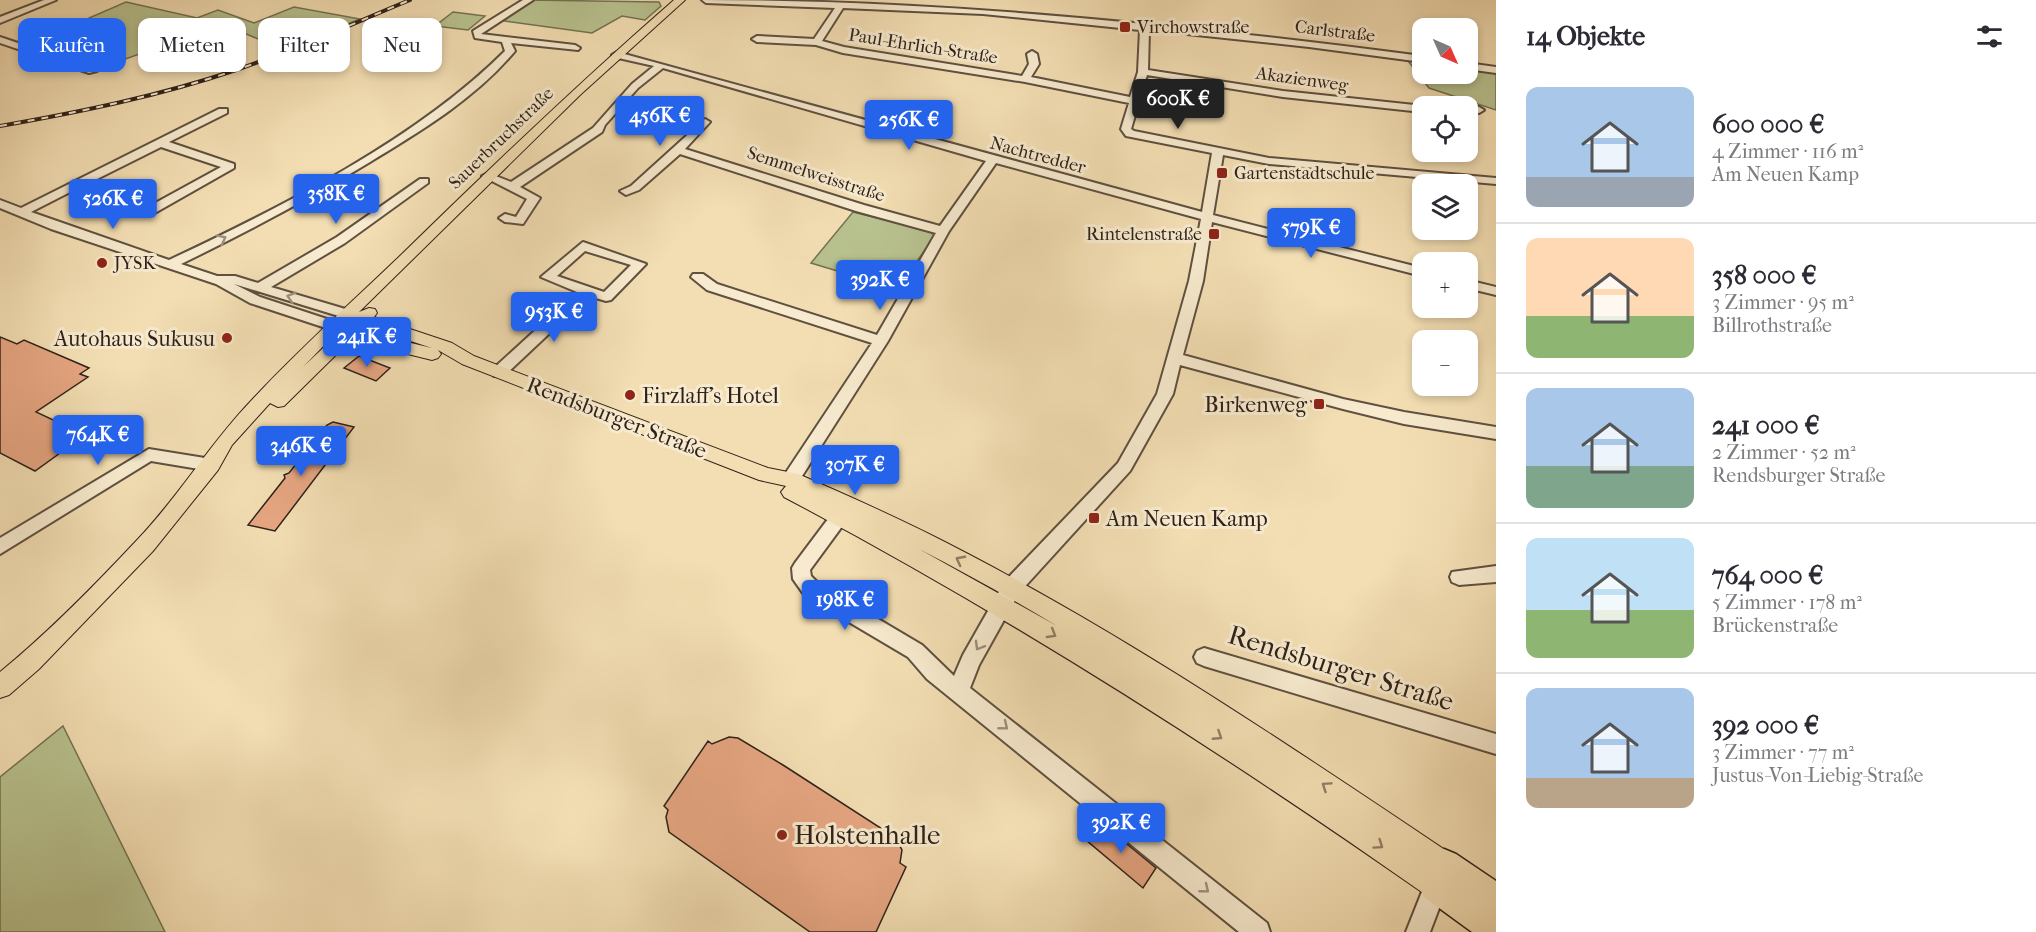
<!DOCTYPE html>
<html lang="de">
<head>
<meta charset="utf-8">
<style>
  :root { --surface:#fff; --page:#f2f2f3; --text:#2b2b33; --muted:#7c7c81; --line:#e1e1e2; --accent:#2563eb }
  body { margin:0; font-family:"IM FELL French Canon",serif; background:var(--page); color:var(--text); height:100vh; display:flex; flex-direction:column; font-size:22px; white-space:nowrap }
  * { box-sizing:border-box; margin:0 }
  p { font-size:20px; color:var(--muted) }
  .icon { flex:none; width:33px; height:33px; fill:none; stroke:currentColor; stroke-width:2; stroke-linecap:round; stroke-linejoin:round }
  .map { position:relative; flex:1; overflow:hidden }
  .details { display:flex; flex-direction:column; background:var(--surface); width:540px }
  .details>* { flex:none }
  .hud { position:absolute; left:18px; top:18px; width:570px; height:54px; display:flex; gap:12px }
  .needle { width:39px; rotate:135deg }
  .controls { position:absolute; left:1412px; top:18px; display:grid; gap:12px }
  .controls a { display:grid; place-items:center; width:66px; height:66px; border-radius:12px; background:var(--surface); box-shadow:0 3px 9px #0003; font-size:30px }
  .price { position:absolute; translate:-50% -51px; padding:0 14px; border-radius:6px; background:var(--accent); color:#fff; font-size:20px; line-height:39px; filter:drop-shadow(0 2px 3px #0008) }
  .price::after { content:''; position:absolute; left:50%; top:36px; width:18px; height:14px; margin-left:-9px; background:inherit; clip-path:polygon(0 0,100% 0,50% 100%) }
  .price.selected { background:#222; color:#fff }
  ul { padding:0; list-style:none }
  li { display:flex; align-items:center; gap:18px; height:150px; padding:0 30px }
  li+li { border-top:2px solid var(--line) }
  li span { display:grid; place-items:center; flex:none; width:168px; height:120px; border-radius:12px; color:#555 }
  li>.icon { margin-inline-start:auto }
  span .icon { width:72px; height:72px; fill:#fffc; stroke-width:1 }
  li b { font-size:26px }
  h2 { display:flex; justify-content:space-between; align-items:center; height:72px; padding:0 30px; font-size:26px }
  .tag { padding:0 21px; border-radius:12px; background:var(--surface); box-shadow:0 3px 9px #0003; font-size:21px; line-height:54px }
  .tag.selected { background:var(--accent); color:#fff }
  main { display:flex; flex:1; min-height:0 }
  .map>svg:first-child { display:block }
</style>
</head>
<body>
<main>
<div class="map">
<svg width="1496" height="932" viewBox="0 0 1496 932">
  <rect width="100%" height="100%" fill="#f3deb3"/>
  <filter id="stains"><feTurbulence type="fractalNoise" baseFrequency=".00333" numOctaves="4"/><feColorMatrix values="0 0 0 0 .2 0 0 0 0 .09 0 0 0 0 .02 0 0 0 .5 -.17"/></filter>
  <radialGradient id="worn" r=".72"><stop offset=".6" stop-color="#630" stop-opacity="0"/><stop offset="1" stop-color="#630" stop-opacity=".3"/></radialGradient>
  <g fill="#b8c28f" stroke="#737254" stroke-width="1.5">
    <path d="M529,0L659,2L661,6L645,20L622,16L592,33L497,20Z"/>
    <path d="M126,2L197,18L218,10L254,23L294,7L360,19L284,50L223,24L92,71L22,47Z"/>
    <path d="M453,12L485,16L468,30L435,26Z"/>
    <path d="M1405,57L1422,59V74H1467V66L1496,71V110L1429,88Z"/>
    <path d="M853,212L929,231L935,236L897,289L811,263Z"/>
    <path d="M63,726L165,932H0V777Z"/>
  </g>
  <g fill="#e6a682" stroke="#2e211a" stroke-width="1.5">
    <path d="M0,337L17,344L24,340L89,368L80,374L88,377L36,412L85,435L35,471L0,453Z"/>
    <path d="M359,356L390,368L376,381L344,368Z"/>
    <path d="M333,422L354,427L275,531L248,525L285,478L284,475L289,473L327,425Z"/>
    <path d="M729,737L738,738L783,765L890,834L897,841L902,850L900,863L906,867L876,932H810L669,832L666,817L668,810L664,806L708,741L712,744Z"/>
    <path d="M1099,821L1156,868L1143,888L1086,840Z"/>
  </g>
  <g fill="none" stroke-linecap="round" stroke-linejoin="round">
    <defs>
      <g id="minor">
        <path d="M44,0H56L0,23V17Z"/>
        <path d="M523,0H533L481,34L575,45L580,48L578,50L511,43L515,51C476,98 421,131 370,162C309,199 245,233 181,264L217,276H235L258,283L337,237L420,179H428V183L345,243L271,287L352,311V317H342L234,284L260,297L339,323V329H329L250,303L216,284L51,229L0,208V200L21,208L219,109H227V113L169,142L234,164V168L153,214H145L76,189L31,212L169,260C283,206 416,140 505,51L502,42L475,38L473,31ZM161,147L221,167L148,207L85,185Z"/>
        <path d="M702,0C943,0 1183,25 1422,56V62L1309,47L1149,30L1148,70L1283,91L1424,106H1422V112L1283,97L1147,75L1131,129L1134,131L1269,158L1496,178V184L1269,164L1223,155L1213,215L1422,268V276L1212,222L1203,281L1183,355L1343,399L1404,412L1496,427V439L1404,424L1343,409L1180,365L1173,394L1130,471L1019,593L979,665L970,688L1267,923L1270,932H1239L927,679L908,657L805,596L793,579L792,568L795,563L834,511H846L849,516L846,521L810,570L811,576L819,584L922,645L954,676L963,655L1005,581L1118,463L1157,394L1189,281L1201,219L996,163L949,231L888,341L797,484H785L783,479L785,474L872,343L707,290L691,277L693,274H703L717,284L877,335L936,233L856,211L680,154L639,190L626,195L620,191L631,186L705,119L710,122L685,149L864,205L940,226L986,161L663,68L638,88L605,125L602,132L520,187L540,198L523,224L505,222L499,218L505,214L516,217L527,199L482,176L488,173L511,182L593,128L632,84L654,66L614,57L612,55L617,52L1202,212L1212,153L1126,136L1121,129L1129,103L1025,82L843,53L816,45L757,42L752,39L757,36L814,39L835,8L706,3ZM843,8L983,14L1140,30L1138,72L1130,97L1031,77L1039,64L1037,54L1032,51L1027,54L1029,64L1022,76L844,47L822,41Z"/>
        <path d="M0,37L95,69L97,71L89,73L0,43Z"/>
        <path d="M1467,63L1496,67V73L1467,69Z"/>
        <path d="M1467,107H1479L1484,110L1479,113H1467Z"/>
        <path d="M583,242L646,264L611,300L606,301L589,296L504,376H494L492,372L494,368L577,292L541,277ZM585,251L631,265L604,292L557,276Z"/>
        <path d="M1467,280L1496,287V295L1467,288Z"/>
        <path d="M149,449L211,459L219,465L211,471L151,461L0,554V538Z"/>
        <path d="M1496,566V582L1459,585L1452,582L1450,577L1452,572Z"/>
        <path d="M1204,648L1496,734V754L1204,666L1197,663L1194,657L1197,651Z"/>
        <path d="M1437,870L1445,874L1449,882L1430,932H1406L1429,874Z"/>
      </g>
      <path id="major" d="M674,0H685L580,95L359,312L369,308L375,309L377,313L374,317L452,343L474,356L768,468L798,474C856,499 914,525 970,555C1138,643 1296,750 1454,856L1458,866L1454,876L1447,878L1450,885L1446,895L1436,899L1426,895C1219,750 1008,615 784,497L781,492L786,486L759,480L462,364L438,350L441,354L438,358L432,360L351,340L284,406L278,407L270,403L232,445L218,470L153,551L39,669L9,695L0,698V672C49,632 95,585 138,539C179,496 209,445 250,402C298,350 350,304 401,255C490,168 580,82 674,0ZM365,326L432,348L360,331ZM336,333L338,334L303,367ZM919,549C966,573 1012,599 1057,626Z"/>
      <path id="highway" d="M1444,849L1456,854L1496,881V932H1472L1424,897L1419,885L1424,873L1429,871L1427,866L1432,854Z"/>
    </defs>
    <use href="#minor" stroke="#5f5040" stroke-width="4"/>
    <use href="#major" stroke="#2e211a" stroke-width="2"/>
    <use href="#highway" stroke="#2e211a" stroke-width="3"/>
    <use href="#minor" fill="#f7eace" fill-rule="evenodd"/>
    <use href="#major" fill="#f3deb3" fill-rule="evenodd"/>
    <use href="#highway" fill="#f3deb3" fill-rule="evenodd"/>
    <defs>
      <path id="rail" d="M0,126C80,112 159,96 236,70C295,50 352,24 410,0"/>
    </defs>
    <use href="#rail" stroke="#2e211a" stroke-width="4"/>
    <use href="#rail" stroke="#f7eace" stroke-width="2" stroke-dasharray="7" stroke-linecap="butt"/>
  </g>
  <defs><path id="oneway-chevron" d="M-2-3.5L2.5 0L-2 3.5" fill="none" stroke-width="1.6" stroke-linecap="round" stroke-linejoin="round" transform="scale(1.5)"/></defs>
  <g stroke="#9d907d">
    <use href="#oneway-chevron" transform="translate(222 239) rotate(-27)"/>
    <use href="#oneway-chevron" transform="translate(291 297) rotate(-163)"/>
    <use href="#oneway-chevron" transform="translate(979 646) rotate(120)"/>
    <use href="#oneway-chevron" transform="translate(1004 726) rotate(39)"/>
    <use href="#oneway-chevron" transform="translate(1205 889) rotate(39)"/>
  </g>
  <g stroke="#908066">
    <use href="#oneway-chevron" transform="translate(960 560) rotate(-152)"/>
    <use href="#oneway-chevron" transform="translate(1052 634) rotate(31)"/>
    <use href="#oneway-chevron" transform="translate(1218 736) rotate(33)"/>
    <use href="#oneway-chevron" transform="translate(1326 786) rotate(-146)"/>
    <use href="#oneway-chevron" transform="translate(1379 845) rotate(35)"/>
  </g>
  <g fill="#8f2418" stroke="#f7eace" stroke-width="2">
    <rect x="1119" y="21" width="12" height="12" rx="3"/>
    <rect x="1216" y="167" width="12" height="12" rx="3"/>
    <rect x="1208" y="228" width="12" height="12" rx="3"/>
    <circle cx="102" cy="263" r="6"/>
    <circle cx="227" cy="338" r="6"/>
    <circle cx="630" cy="395" r="6"/>
    <rect x="1313" y="398" width="12" height="12" rx="3"/>
    <rect x="1088" y="512" width="12" height="12" rx="3"/>
    <circle cx="782" cy="835" r="6"/>
  </g>
  <g text-anchor="middle" stroke-width="6" stroke-linejoin="round" paint-order="stroke">
    <g font-size="18" fill="#2e211a" stroke="#f7eace" text-anchor="start">
      <text x="1137" y="33">Virchowstraße</text>
      <text x="1234" y="179">Gartenstadtschule</text>
      <text x="1202" y="240" text-anchor="end">Rintelenstraße</text>
      <text x="114" y="269">JYSK</text>
    </g>
    <g font-size="18" fill="#2e211a" stroke="#f7eace">
      <text transform="translate(1335 31) rotate(7)" y="6">Carlstraße</text>
      <text transform="translate(923 46) rotate(9)" y="6">Paul-Ehrlich-Straße</text>
      <text transform="translate(1302 79) rotate(8)" y="6">Akazienweg</text>
      <text transform="translate(501 138) rotate(-44)" y="6">Sauerbruchstraße</text>
      <text transform="translate(1038 155) rotate(15)" y="6">Nachtredder</text>
      <text transform="translate(816 174) rotate(18)" y="6">Semmelweisstraße</text>
    </g>
    <g font-size="22" fill="#2e211a" stroke="#f7eace" text-anchor="end">
      <text x="215" y="346">Autohaus Sukusu</text>
      <text x="642" y="403" text-anchor="start">Firzlaff's Hotel</text>
      <text x="1307" y="412">Birkenweg</text>
      <text x="1106" y="526" text-anchor="start">Am Neuen Kamp</text>
    </g>
    <g font-size="22" fill="#2e211a" stroke="#f7eace">
      <text transform="translate(617 417) rotate(21)" y="8">Rendsburger Straße</text>
    </g>
    <g font-size="27" fill="#2e211a" stroke="#f7eace">
      <text transform="translate(1341 668) rotate(17)" y="9">Rendsburger Straße</text>
    </g>
    <g font-size="27" fill="#2e211a" stroke="#f7eace" text-anchor="start">
      <text x="794" y="844">Holstenhalle</text>
    </g>
  </g>
  <rect width="100%" height="100%" filter="url(#stains)"/>
  <rect width="100%" height="100%" fill="url(#worn)"/>
</svg>
<div class="controls">
<a><svg class="needle" viewBox="-14 -14 28 28"><path d="M0-13l5 13h-10z" fill="#e53935"/><path d="M0 13l5-13h-10z" fill="#7c7c81"/></svg></a>
<a><svg class="icon" aria-label="locate" viewBox="0 0 24 24"><circle cx="12" cy="12" r="6"/><path d="M12 2v4M12 18v4M2 12h4M18 12h4"/></svg></a>
<a><svg class="icon" aria-label="layers" viewBox="0 0 24 24"><path d="M12 4l9 5-9 5-9-5zM3 14l9 5 9-5"/></svg></a>
<a>+</a>
<a>−</a>
</div>
<b class="price selected" style="left:1178px;top:130px">600K €</b>
<b class="price" style="left:660px;top:147px">456K €</b>
<b class="price" style="left:909px;top:151px">256K €</b>
<b class="price" style="left:336px;top:225px">358K €</b>
<b class="price" style="left:113px;top:230px">526K €</b>
<b class="price" style="left:1311px;top:259px">579K €</b>
<b class="price" style="left:880px;top:311px">392K €</b>
<b class="price" style="left:554px;top:343px">953K €</b>
<b class="price" style="left:367px;top:368px">241K €</b>
<b class="price" style="left:98px;top:466px">764K €</b>
<b class="price" style="left:301px;top:477px">346K €</b>
<b class="price" style="left:855px;top:496px">307K €</b>
<b class="price" style="left:845px;top:631px">198K €</b>
<b class="price" style="left:1121px;top:854px">392K €</b>
<div class="hud">
<a class="tag selected">Kaufen</a>
<a class="tag">Mieten</a>
<a class="tag">Filter</a>
<a class="tag">Neu</a>
</div>
</div>
<section class="details">
<h2>14 Objekte<svg class="icon" aria-label="filters" viewBox="0 0 24 24"><path d="M4 7h16M4 17h16"/><circle cx="9" cy="7" r="2"/><circle cx="15" cy="17" r="2"/></svg></h2>
<ul>
<li><span style="background:linear-gradient(#a9c7e8 75%,#9aa5b1 0)"><svg class="icon" aria-label="home" viewBox="0 0 24 24"><path d="M3 11l9-7 9 7M6 9v11h12V9"/></svg></span><div><b>600 000 €</b><p>4 Zimmer · 116 m²</p><p>Am Neuen Kamp</p></div></li>
<li><span style="background:linear-gradient(#ffd9b3 65%,#8fb573 0)"><svg class="icon" aria-label="home" viewBox="0 0 24 24"><path d="M3 11l9-7 9 7M6 9v11h12V9"/></svg></span><div><b>358 000 €</b><p>3 Zimmer · 95 m²</p><p>Billrothstraße</p></div></li>
<li><span style="background:linear-gradient(#a9c7e8 65%,#7fa58c 0)"><svg class="icon" aria-label="home" viewBox="0 0 24 24"><path d="M3 11l9-7 9 7M6 9v11h12V9"/></svg></span><div><b>241 000 €</b><p>2 Zimmer · 52 m²</p><p>Rendsburger Straße</p></div></li>
<li><span style="background:linear-gradient(#bfe0f5 60%,#8fb573 0)"><svg class="icon" aria-label="home" viewBox="0 0 24 24"><path d="M3 11l9-7 9 7M6 9v11h12V9"/></svg></span><div><b>764 000 €</b><p>5 Zimmer · 178 m²</p><p>Brückenstraße</p></div></li>
<li><span style="background:linear-gradient(#a9c7e8 75%,#b9a48a 0)"><svg class="icon" aria-label="home" viewBox="0 0 24 24"><path d="M3 11l9-7 9 7M6 9v11h12V9"/></svg></span><div><b>392 000 €</b><p>3 Zimmer · 77 m²</p><p>Justus-Von-Liebig-Straße</p></div></li>
</ul>
</section>
</main>
</body>
</html>
